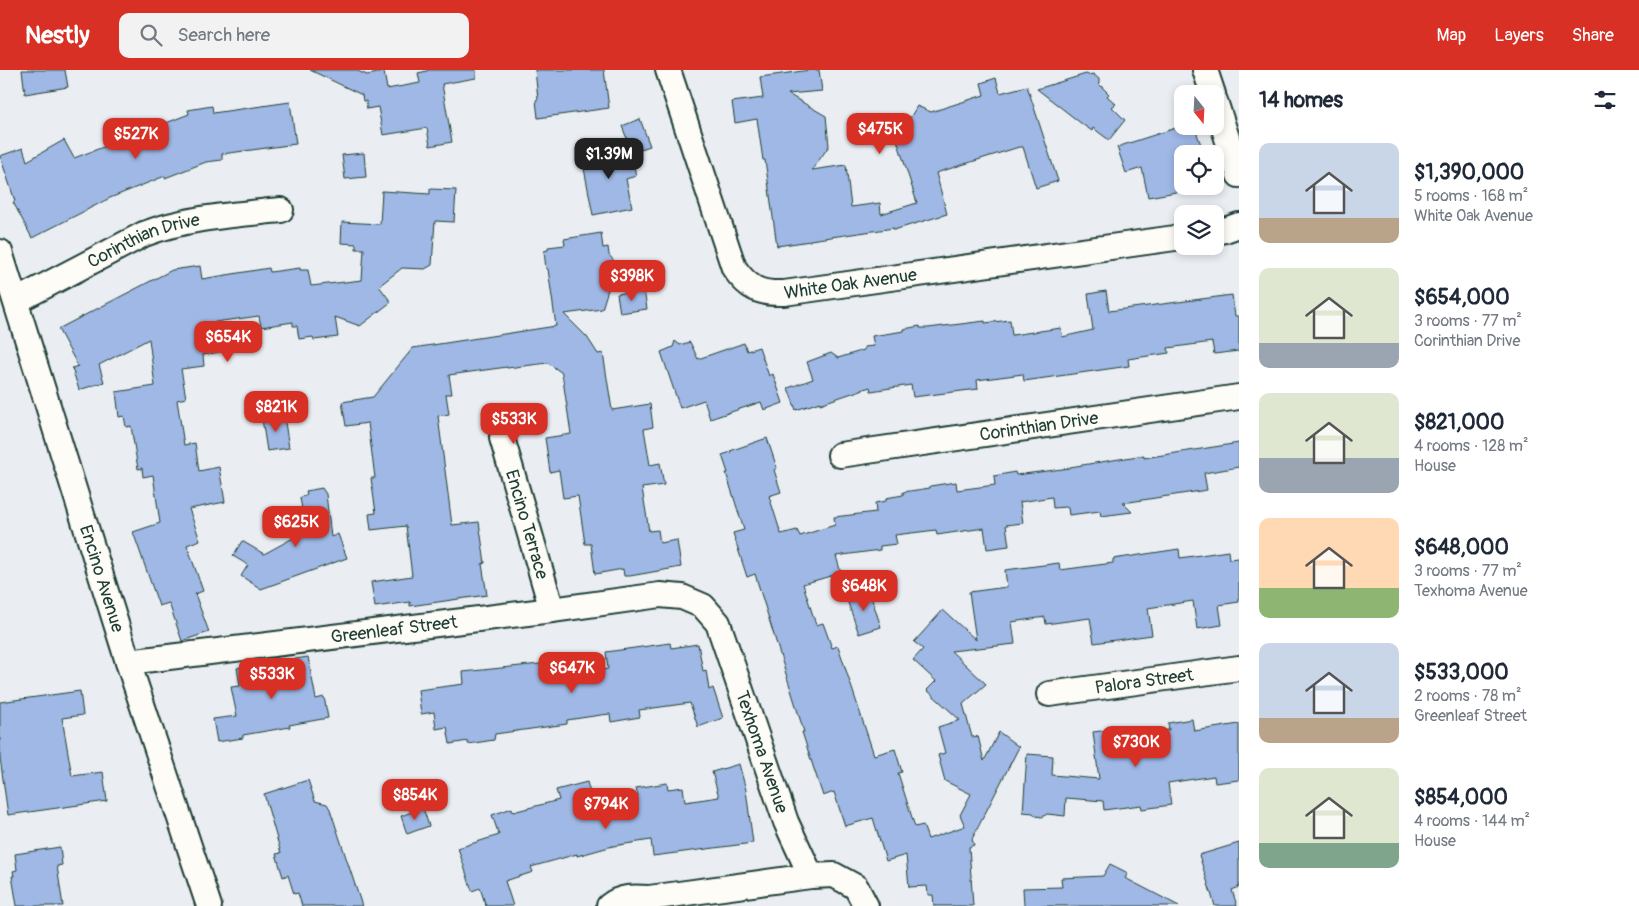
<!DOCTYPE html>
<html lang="en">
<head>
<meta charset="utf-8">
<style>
  :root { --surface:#fff; --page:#f2f2f3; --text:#1f2937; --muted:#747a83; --accent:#d93025 }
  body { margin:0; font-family:Pangolin,sans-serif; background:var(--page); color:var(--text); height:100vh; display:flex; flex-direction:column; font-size:19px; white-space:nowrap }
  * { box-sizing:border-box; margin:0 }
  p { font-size:16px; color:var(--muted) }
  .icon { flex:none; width:28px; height:28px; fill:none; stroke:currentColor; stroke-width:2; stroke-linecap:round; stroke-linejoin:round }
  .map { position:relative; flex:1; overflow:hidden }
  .drawer { display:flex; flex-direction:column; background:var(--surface); width:400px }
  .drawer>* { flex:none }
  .needle { width:32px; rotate:162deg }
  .tools { position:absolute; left:1174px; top:15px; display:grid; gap:10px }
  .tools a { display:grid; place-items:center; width:50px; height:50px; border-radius:10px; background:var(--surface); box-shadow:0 2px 8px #0003; font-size:25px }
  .price { position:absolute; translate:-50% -42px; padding:0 11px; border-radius:10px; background:var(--accent); color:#fff; font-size:16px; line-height:32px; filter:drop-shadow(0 1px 2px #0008) }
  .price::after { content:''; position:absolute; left:50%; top:30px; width:15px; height:11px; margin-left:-8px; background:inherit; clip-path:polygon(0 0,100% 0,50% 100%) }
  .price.selected { background:#222; color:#fff }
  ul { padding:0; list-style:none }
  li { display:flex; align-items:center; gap:15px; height:125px; padding:0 20px }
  li span { display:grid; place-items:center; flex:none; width:140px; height:100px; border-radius:10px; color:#555 }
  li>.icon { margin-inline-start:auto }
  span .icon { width:60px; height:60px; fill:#fffc; stroke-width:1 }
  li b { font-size:21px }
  h2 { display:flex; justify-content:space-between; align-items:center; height:60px; padding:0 20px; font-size:21px }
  header { display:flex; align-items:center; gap:30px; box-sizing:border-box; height:70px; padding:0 25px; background:var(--accent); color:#fff }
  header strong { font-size:24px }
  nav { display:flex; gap:28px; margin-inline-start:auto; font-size:18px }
  .search { width:350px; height:45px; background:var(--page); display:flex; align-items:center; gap:12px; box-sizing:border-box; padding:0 18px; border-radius:10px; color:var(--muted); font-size:19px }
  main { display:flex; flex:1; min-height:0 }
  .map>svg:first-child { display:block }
</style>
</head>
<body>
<header>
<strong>Nestly</strong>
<div class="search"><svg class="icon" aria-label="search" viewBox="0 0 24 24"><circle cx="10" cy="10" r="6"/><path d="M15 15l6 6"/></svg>Search here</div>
<nav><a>Map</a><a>Layers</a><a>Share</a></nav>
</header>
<main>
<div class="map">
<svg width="1239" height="836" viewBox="0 0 1239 836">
  <rect width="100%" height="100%" fill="#eaeef3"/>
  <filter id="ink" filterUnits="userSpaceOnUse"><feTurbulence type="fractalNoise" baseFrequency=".02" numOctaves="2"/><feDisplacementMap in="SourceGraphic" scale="10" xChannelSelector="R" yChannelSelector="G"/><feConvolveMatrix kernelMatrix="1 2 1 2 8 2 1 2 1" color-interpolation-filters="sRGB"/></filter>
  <g filter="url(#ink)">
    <g fill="#9fb8e5" stroke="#1f3d34">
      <path d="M22,0H65L68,17L25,24Z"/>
      <path d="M310,0H355L367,5L384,2L387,19L420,13L418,3L427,1V0H476V8L442,14L452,72L430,76L427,58L383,65L378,37L367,39L366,31H363L362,25Z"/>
      <path d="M535,0H604L609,38L538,48L536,30L538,29Z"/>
      <path d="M810,0H819L822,21L788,24L826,46L829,76L812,100L846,95L851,137L880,133L881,144L917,133L892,54L910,48L917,36L931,42L984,25L981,13L996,8L1000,23L1027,16L1058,111L1036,118L1023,77H1019L936,103L947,144L894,160V158L810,170V171L777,176L765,90H763L757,49L735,53L732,32L763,28L760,7Z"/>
      <path d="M1086,4L1088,5L1093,4L1099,9V14L1109,24L1107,26L1116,34L1112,37L1125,50L1109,70L1093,58L1092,61L1082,54L1037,19Z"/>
      <path d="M290,32L296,74L222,84V90L206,92L165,108V106L110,128L32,168L13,132L15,131L0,86L23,78L27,91L64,70L74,88L114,73L110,64L134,54L138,64L189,44L188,40L212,36L213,43Z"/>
      <path d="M640,49L650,76L632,82L622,56Z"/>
      <path d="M1182,56H1194L1203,80L1191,84H1182V121L1148,127L1142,98L1126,103L1117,77Z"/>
      <path d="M630,78L636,106L626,109L632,137L593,145L582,88Z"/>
      <path d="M364,83L366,107L345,109L342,85Z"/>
      <path d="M430,119L456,120L454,152L435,151L432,195L425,199L402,198L379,216L391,232L360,256L335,247L338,267L314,270L313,267L299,269L297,256H293V252L261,257L259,246L215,252L219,282L203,285L204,296L181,299L186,328L177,330L184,375L195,373L199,401L219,397L225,432L189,439L200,470L187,475L203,521L195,524L209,562L182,571L169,533L159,536L133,462L160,453L153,405L143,407L142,398L138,399L131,356L126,357L124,346L119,347L116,322L155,316L149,269L99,295L104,312L79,320L72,298L78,296L58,259L172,200L200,196L202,209L269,198L270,202L300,198V200H308L311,216L362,210L364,179H356V174L341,173L342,152L380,154L382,121L430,124Z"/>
      <path d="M601,163L603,178L608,177L609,185L615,192V197L602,239L564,244L587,267L598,284L603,283L612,340L650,334L653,357L644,359L650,395L660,393L664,415L642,418L649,461L658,460L660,473L677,470L681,497L630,506H624L623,499L595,504L591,474H585L578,426L563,428L559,400L550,402L545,368L571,364L562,303L548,293L507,298V297L449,305L452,324H446L449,344L438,346L452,455L479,452L485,493L482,494L487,525L410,536V532L375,537L371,512L412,506L406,456L371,460L369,444L376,443L371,408H375L368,353L346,356L342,332L373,327L413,278L556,256L548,199H546L544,181L548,180V177L565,175L564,169Z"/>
      <path d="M644,220L647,239L620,243L617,224Z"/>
      <path d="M1106,221L1109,241L1232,225L1235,246H1239V281L1214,284L1212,272L1168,278L1169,283L1128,289L1129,296L1024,311L1023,304L977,310L978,319L913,327L911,315L871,321L870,317L820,334V332L796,340L788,318L813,309L807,292L831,283L838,288L864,280V277L874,276L872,266L904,261V259L920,256V258H928L985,251V253L1010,250L1012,265L1061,258L1062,267L1093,260L1088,224Z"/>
      <path d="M675,271L680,275L690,272L698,289L744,273L747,281L759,277L769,306L773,304L783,333L764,340L761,332L710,349L704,330L680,338L661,282L673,277Z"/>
      <path d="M284,346L289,378L267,381L262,349Z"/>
      <path d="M767,368L777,398L774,400L781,422L769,426L781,464L797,460L800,466L835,455L834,447L876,442L875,433L886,431V428L903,425V422L930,418V416L956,412L957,420L995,415L994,406L1015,402L1016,405L1070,398V397L1144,385V388L1239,373V397L1204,403L1207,420L1123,433L1132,442L1101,446L1100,441L1069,445L1068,438L1066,437L1053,438L1052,427L1020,432L1023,453L1006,455L1009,476L987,479L984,458L937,465L936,460L895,465L897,474L880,476V480L836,486L841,503L803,514L816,555L823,553L832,578L838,576L874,685L895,679L902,702L898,703L915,757L923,755L928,769L965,756L960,745L971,724L945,711L938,685L945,683L938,657L960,650L927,620L936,611L913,590L923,579L914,572L943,540L976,570L969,522L1007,517L1005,500L1059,493L1060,500L1113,493V489L1179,479L1180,488L1228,481L1229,489L1239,488V532L1219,535L1222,555L1197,559L1193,531L1148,538L1152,565L1094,573L1090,548L1046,554L1045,547L1012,552L1015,574L951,581L986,614L963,634L972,667L978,666L984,691L999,662L1019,677L972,769L974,775L969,777L973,836H934L933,825H928L927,816L909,817L906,785L886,791L873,748L845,756L834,722L823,726L812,693L802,662H804L755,504L747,507L733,463L744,460L726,403H728L722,385L731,382L730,381Z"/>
      <path d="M322,418L326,424L331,467L338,464L347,488L261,519L241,506L248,495L233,486L242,471L264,484L306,461L300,428L307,424L306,421Z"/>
      <path d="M869,520L881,557L859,564L846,527Z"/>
      <path d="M670,573L671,578L698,574L703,601L706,600L709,620L713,618L723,648L698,657L690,633L639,640L640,647L611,652L610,644L601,645L567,650V654L495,664L494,670L468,674V671L450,674L447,657L436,659L434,642L421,644L418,620L464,614L463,602L559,592L561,606L608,599L606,582Z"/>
      <path d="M308,587L316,629L324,627L328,648L289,655L290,657L243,665V668L217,672L213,649L237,646L231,617L240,616L237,598Z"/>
      <path d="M80,621L83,645L62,648L72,706L103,702L107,731L8,745L0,688V632Z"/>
      <path d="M1192,649L1194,661L1239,654V710L1215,713L1214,706L1168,713L1171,735L1142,739L1141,735L1104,740L1103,731L1066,728L1065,746L1047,744L1042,747L1036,746L1033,743L1023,742L1027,684L1053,686L1052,705L1099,709L1093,662L1116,659L1118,667L1169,660L1168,653Z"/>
      <path d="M739,694L746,720L753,773L653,786L651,770L613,776L577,786V784L531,797L533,802L505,811L513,836H486L480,818L472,821L458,778L499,765L492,745L512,738L513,742L559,730L556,720L587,712L593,734L638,726L636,718L667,713L668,719L683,717L685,732L719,727L712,702Z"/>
      <path d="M308,710L315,731L327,734L330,739L362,836H302L298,823L294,824L288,805L283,807L276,784L281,783L264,724Z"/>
      <path d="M423,738L429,756L407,764L401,746Z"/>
      <path d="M1239,773V817L1232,820L1237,836H1215L1199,785Z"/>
      <path d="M60,777L62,795L57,796L63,836H17L12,806H14L13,801L17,800L15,784Z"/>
      <path d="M1110,794L1128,803L1125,808L1179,836H1024L1023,818L1062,817L1061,808L1103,806Z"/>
    </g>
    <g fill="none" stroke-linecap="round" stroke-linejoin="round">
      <defs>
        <g id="street">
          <path id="s1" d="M668,0L734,198C748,218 759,224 784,223L1182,167"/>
          <path d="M1205,0L1213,24"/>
          <path d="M1215,31L1239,105"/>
          <path d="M1215,162L1225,160L1239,155"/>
          <path id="s2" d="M0,182L128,592L209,836"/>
          <path id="s3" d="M16,231L144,164C190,147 232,145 281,140"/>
          <path id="s4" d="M502,368L552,540"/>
          <path id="s5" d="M840,385L1239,327"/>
          <path id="s6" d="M128,592L552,540L660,525L682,527L703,536L718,553L786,752L811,806L834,805L856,817L866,836"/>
          <path id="s7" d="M1049,624L1239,598"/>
          <path d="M609,836C621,826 634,827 649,828L811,806"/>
        </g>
      </defs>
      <use href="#street" stroke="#1f3d34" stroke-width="28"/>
      <use href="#street" stroke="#fdfcf7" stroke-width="24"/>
    </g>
  </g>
  <g text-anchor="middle" stroke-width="4.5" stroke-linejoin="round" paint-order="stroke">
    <g font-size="18" fill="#1f3d34" stroke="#fdfcf7">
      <text dy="6" stroke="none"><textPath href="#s3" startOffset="142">Corinthian Drive</textPath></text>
      <text dy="6" stroke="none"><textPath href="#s1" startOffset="335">White Oak Avenue</textPath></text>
      <text dy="6" stroke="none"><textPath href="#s5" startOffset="201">Corinthian Drive</textPath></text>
      <text dy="6" stroke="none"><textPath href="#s4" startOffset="90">Encino Terrace</textPath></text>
      <text dy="6" stroke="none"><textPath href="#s2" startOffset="342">Encino Avenue</textPath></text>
      <text dy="6" stroke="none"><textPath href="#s6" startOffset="268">Greenleaf Street</textPath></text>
      <text dy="6" stroke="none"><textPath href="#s7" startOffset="96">Palora Street</textPath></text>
      <text dy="6" stroke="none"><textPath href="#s6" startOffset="740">Texhoma Avenue</textPath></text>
    </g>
  </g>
</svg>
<div class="tools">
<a><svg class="needle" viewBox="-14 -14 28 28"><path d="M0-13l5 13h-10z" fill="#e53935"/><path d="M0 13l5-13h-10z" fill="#747a83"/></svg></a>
<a><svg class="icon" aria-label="locate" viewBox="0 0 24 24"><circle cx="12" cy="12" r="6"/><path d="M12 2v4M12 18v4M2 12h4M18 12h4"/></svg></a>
<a><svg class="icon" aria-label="layers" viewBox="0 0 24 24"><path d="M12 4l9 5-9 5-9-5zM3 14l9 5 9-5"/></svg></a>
</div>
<b class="price" style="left:880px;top:85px">$475K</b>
<b class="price" style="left:136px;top:90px">$527K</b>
<b class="price selected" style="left:609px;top:110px">$1.39M</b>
<b class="price" style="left:632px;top:232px">$398K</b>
<b class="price" style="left:228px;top:293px">$654K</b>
<b class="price" style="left:276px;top:363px">$821K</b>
<b class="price" style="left:514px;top:375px">$533K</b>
<b class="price" style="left:296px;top:478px">$625K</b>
<b class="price" style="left:864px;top:542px">$648K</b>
<b class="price" style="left:572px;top:624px">$647K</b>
<b class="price" style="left:272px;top:630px">$533K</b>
<b class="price" style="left:1136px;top:698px">$730K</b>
<b class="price" style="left:415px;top:751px">$854K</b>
<b class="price" style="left:606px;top:760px">$794K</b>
</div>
<section class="drawer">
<h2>14 homes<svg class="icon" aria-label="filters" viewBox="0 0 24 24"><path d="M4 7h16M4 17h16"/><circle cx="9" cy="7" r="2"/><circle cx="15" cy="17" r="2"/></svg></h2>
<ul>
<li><span style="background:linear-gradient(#c9d6e8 75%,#b9a48a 0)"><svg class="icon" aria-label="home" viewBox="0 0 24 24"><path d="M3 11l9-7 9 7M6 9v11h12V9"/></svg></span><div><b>$1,390,000</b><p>5 rooms · 168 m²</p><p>White Oak Avenue</p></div></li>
<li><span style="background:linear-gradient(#dfe7d0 75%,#9aa5b1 0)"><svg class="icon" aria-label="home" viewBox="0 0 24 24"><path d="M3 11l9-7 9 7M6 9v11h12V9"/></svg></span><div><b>$654,000</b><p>3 rooms · 77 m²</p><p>Corinthian Drive</p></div></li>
<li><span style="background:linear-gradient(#dfe7d0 65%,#9aa5b1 0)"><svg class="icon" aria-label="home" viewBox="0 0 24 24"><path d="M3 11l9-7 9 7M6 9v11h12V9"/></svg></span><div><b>$821,000</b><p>4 rooms · 128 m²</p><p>House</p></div></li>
<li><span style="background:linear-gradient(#ffd9b3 70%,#8fb573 0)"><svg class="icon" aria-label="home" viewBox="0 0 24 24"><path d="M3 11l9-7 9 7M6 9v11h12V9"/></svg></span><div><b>$648,000</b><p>3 rooms · 77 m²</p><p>Texhoma Avenue</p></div></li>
<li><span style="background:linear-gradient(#c9d6e8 75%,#b9a48a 0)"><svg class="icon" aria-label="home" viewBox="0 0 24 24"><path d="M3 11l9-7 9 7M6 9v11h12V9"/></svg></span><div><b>$533,000</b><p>2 rooms · 78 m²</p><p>Greenleaf Street</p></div></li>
<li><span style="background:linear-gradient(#dfe7d0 75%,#7fa58c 0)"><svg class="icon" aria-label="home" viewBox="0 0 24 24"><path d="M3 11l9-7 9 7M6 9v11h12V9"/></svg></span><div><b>$854,000</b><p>4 rooms · 144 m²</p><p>House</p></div></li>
</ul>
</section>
</main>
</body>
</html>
